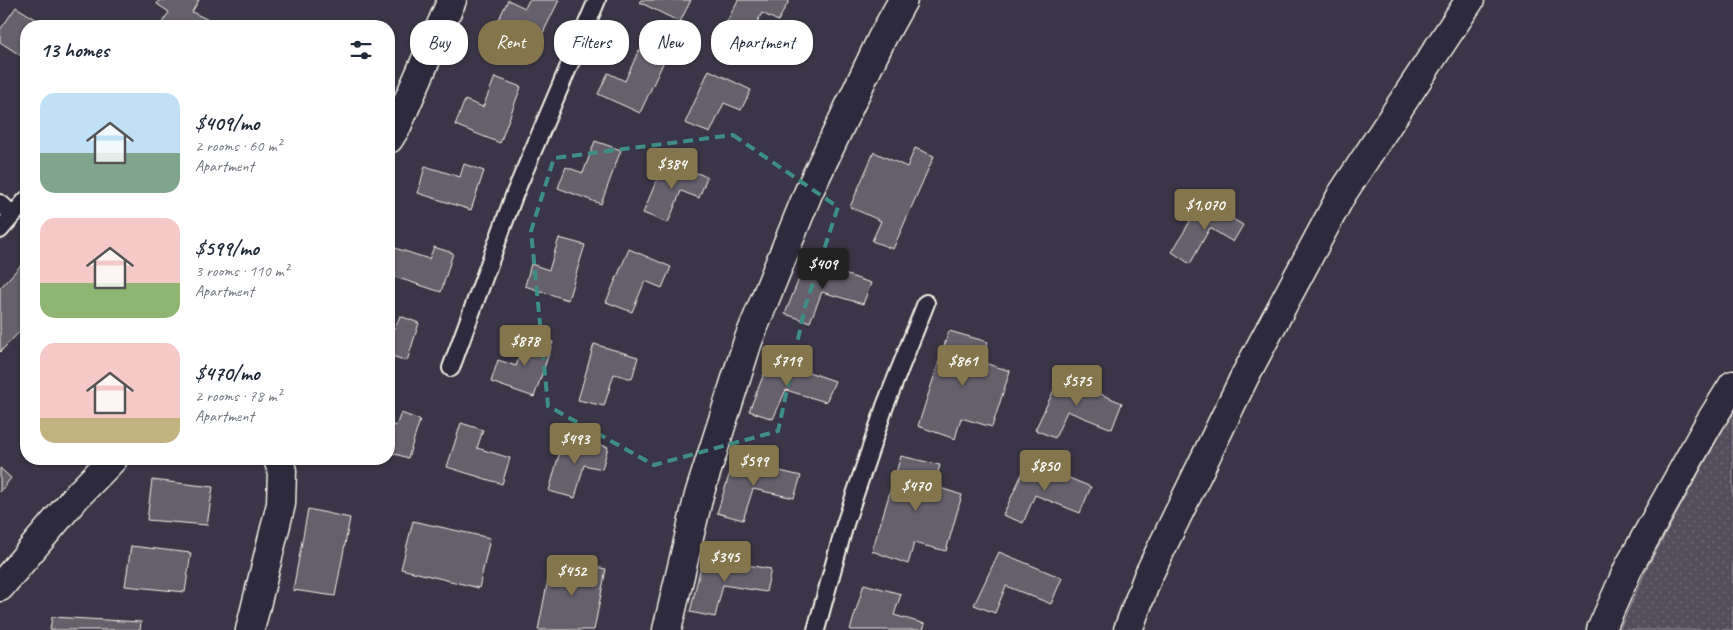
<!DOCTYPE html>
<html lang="en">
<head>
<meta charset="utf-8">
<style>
  :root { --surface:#fff; --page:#f2f2f3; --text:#1f2937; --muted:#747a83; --accent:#84754c }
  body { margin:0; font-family:Caveat,sans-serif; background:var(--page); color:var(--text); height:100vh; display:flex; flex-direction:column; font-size:19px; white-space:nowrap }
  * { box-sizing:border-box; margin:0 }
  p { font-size:16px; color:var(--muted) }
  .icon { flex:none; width:28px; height:28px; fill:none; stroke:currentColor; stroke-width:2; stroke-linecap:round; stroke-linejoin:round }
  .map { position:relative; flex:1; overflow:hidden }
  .panel { position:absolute; left:20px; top:20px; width:375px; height:445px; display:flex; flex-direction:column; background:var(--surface); border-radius:20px; box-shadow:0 1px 4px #0004 }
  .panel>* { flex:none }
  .banner { position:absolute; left:410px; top:20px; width:475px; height:45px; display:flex; gap:10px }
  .price { position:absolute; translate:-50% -42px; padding:0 11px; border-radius:5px; background:var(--accent); color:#fff; font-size:16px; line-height:32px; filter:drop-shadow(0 1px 2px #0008) }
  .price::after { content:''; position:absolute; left:50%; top:30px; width:15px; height:11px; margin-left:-8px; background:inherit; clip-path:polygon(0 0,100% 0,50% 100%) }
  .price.current { background:#222; color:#fff }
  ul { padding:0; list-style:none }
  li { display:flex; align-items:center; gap:15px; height:125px; padding:0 20px }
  li span { display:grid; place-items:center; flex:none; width:140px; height:100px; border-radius:15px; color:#555 }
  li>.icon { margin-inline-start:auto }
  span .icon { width:60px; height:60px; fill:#fffc; stroke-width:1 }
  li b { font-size:21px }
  h2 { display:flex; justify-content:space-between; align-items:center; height:60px; padding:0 20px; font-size:21px }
  .tag { padding:0 18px; border-radius:20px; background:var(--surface); box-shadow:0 1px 4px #0004; font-size:18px; line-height:45px }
  .tag.current { background:var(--accent); color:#fff }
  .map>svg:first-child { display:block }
</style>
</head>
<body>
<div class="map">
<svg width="1733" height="630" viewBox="0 0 1733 630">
  <defs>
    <pattern id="park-dots" width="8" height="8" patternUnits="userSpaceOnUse" patternTransform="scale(1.25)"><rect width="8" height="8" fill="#534e5c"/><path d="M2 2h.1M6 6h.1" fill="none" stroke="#6c6873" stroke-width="1.8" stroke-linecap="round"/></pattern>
  </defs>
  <rect width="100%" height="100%" fill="#3b3647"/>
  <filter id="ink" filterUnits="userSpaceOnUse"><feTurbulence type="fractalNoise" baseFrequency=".02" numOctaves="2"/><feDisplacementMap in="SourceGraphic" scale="10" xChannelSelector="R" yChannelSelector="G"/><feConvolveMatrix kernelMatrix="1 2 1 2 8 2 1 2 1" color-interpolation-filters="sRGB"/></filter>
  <g filter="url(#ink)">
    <path fill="url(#park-dots)" stroke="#a4a0a2" d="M1733,411V630H1619L1648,566Z"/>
    <g fill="#65616c" stroke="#f4f1e8">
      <path d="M159,0H199L192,12L221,26H160L169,12L157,4Z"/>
      <path d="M508,0L525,8L529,0H559L539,41L498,21Z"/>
      <path d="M641,0H691L680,22L639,2Z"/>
      <path d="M738,0H788L789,1L778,21L762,13L746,43L722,31Z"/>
      <path d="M16,7L47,26H26V59L0,42V30Z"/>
      <path d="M639,50L664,61L640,113L598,94L608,73L625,81Z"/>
      <path d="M709,70L751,90L741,110L724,103L710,133L685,123Z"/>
      <path d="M495,77L521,87L500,143L455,125L465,100L483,107Z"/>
      <path d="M595,141L621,150L601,204L558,188L566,167L583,173Z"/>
      <path d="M915,148L934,156L893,249L872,241L881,221L850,207L874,152L907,167Z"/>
      <path d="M665,160L707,177L699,198L681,191L668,223L643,213Z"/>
      <path d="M464,164L484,171L471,210L418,193L425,166L460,177Z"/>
      <path d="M1202,201L1243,225L1233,242L1210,228L1190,264L1172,252Z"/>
      <path d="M559,238L585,245L568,300L525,286L531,264L549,270Z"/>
      <path d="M434,247L453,253L441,292L389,275L395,248L429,259Z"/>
      <path d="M629,249L671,267L662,288L645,281L632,312L606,302Z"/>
      <path d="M806,261L871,283L863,304L822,292L810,322L785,314Z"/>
      <path d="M24,262L26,264V292L22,297L26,301V325L0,352V288Z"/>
      <path d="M400,316L419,323L407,361L389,355V326L395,328Z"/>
      <path d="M949,331L988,342L981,362L1010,371L992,427L961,418L955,439L918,426Z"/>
      <path d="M527,334L553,342L534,397L491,382L498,360L516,366Z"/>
      <path d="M594,344L638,357L632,379L614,374L604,406L578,400Z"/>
      <path d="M770,359L835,381L826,402L786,390L773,419L749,411Z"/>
      <path d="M1060,377L1122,403L1112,429L1067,411L1055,438L1035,430Z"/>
      <path d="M401,413L420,420L408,458L389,452V423L396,426Z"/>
      <path d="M461,423L483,430L477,448L510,458L502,484L447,467Z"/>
      <path d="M564,436L608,447L602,469L584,465L575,498L549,491Z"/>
      <path d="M901,456L940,465L934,486L962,495L946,551L914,543L908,564L872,551Z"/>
      <path d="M734,460L801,476L794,498L753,489L743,520L717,513Z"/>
      <path d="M1028,461L1091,487L1080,513L1035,495L1023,523L1003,515Z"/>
      <path d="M0,468L11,478L0,492Z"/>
      <path d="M152,480L213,487L207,525L147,520Z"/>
      <path d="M308,509L350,518L335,596L293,590Z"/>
      <path d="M413,521L490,538L479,588L401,569Z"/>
      <path d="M131,546L191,553L185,592L125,586Z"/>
      <path d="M999,552L1062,578L1051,604L1006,586L995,613L974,605Z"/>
      <path d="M703,558L771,569L766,592L723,585L715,617L690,612Z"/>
      <path d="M552,559L606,569L594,630H538Z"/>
      <path d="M864,584L901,594L894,615L925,624L923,630H850Z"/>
      <path d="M52,617L141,622L140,630H50Z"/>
    </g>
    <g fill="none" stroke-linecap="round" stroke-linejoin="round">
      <defs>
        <g id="lane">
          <path d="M0,203L13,215"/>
          <path d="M0,230L26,200"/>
          <path d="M451,368L515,193L597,0"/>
          <path d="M816,630L845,524L885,406L926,303"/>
        </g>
        <g id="street">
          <path d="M389,139L397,126L452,0"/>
          <path d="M0,587L76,497L113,459"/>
          <path d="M250,630L281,504L282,471L278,459"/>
          <path d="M667,630L699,495L748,341L809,191L882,38L903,0"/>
          <path d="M1128,630L1148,576L1245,376L1342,194L1470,0"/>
          <path d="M1601,630L1629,567L1708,425L1733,385"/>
        </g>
      </defs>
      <use href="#lane" stroke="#f4f1e8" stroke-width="20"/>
      <use href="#street" stroke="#f4f1e8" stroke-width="31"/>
      <use href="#lane" stroke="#2f2a3d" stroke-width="16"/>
      <use href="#street" stroke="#2f2a3d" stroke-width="28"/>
    </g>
  </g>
  <path fill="none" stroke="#3d8f86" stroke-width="4" stroke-dasharray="10 6" stroke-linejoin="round" d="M733,135L838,207L805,307L778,431L654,465L548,406L531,231L554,158Z"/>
</svg>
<b class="price" style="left:672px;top:190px">$384</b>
<b class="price" style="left:1205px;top:231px">$1,070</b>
<b class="price current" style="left:823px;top:290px">$409</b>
<b class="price" style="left:525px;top:367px">$878</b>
<b class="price" style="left:787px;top:387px">$719</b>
<b class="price" style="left:963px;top:387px">$861</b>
<b class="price" style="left:1077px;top:407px">$575</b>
<b class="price" style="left:575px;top:465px">$493</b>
<b class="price" style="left:754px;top:487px">$599</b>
<b class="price" style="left:1045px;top:492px">$850</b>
<b class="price" style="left:916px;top:512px">$470</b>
<b class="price" style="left:725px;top:583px">$345</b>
<b class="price" style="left:572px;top:597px">$452</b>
<div class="banner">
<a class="tag">Buy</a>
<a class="tag current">Rent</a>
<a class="tag">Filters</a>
<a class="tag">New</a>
<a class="tag">Apartment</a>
</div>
<section class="panel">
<h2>13 homes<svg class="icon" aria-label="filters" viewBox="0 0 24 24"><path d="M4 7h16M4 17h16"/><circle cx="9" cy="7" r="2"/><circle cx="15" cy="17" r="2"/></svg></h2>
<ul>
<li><span style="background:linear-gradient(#bfe0f5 60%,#7fa58c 0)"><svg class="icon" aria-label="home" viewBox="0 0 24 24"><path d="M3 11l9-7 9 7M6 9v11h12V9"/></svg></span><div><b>$409/mo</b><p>2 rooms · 60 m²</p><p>Apartment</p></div></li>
<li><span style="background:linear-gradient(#f6c9c9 65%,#8fb573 0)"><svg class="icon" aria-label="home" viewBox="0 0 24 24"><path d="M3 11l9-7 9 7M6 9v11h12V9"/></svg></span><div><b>$599/mo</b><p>3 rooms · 110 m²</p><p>Apartment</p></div></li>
<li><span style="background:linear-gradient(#f6c9c9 75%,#c2b280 0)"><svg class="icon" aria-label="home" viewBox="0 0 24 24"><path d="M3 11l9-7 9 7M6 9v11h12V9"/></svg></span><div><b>$470/mo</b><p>2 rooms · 78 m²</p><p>Apartment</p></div></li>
</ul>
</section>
</div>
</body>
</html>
